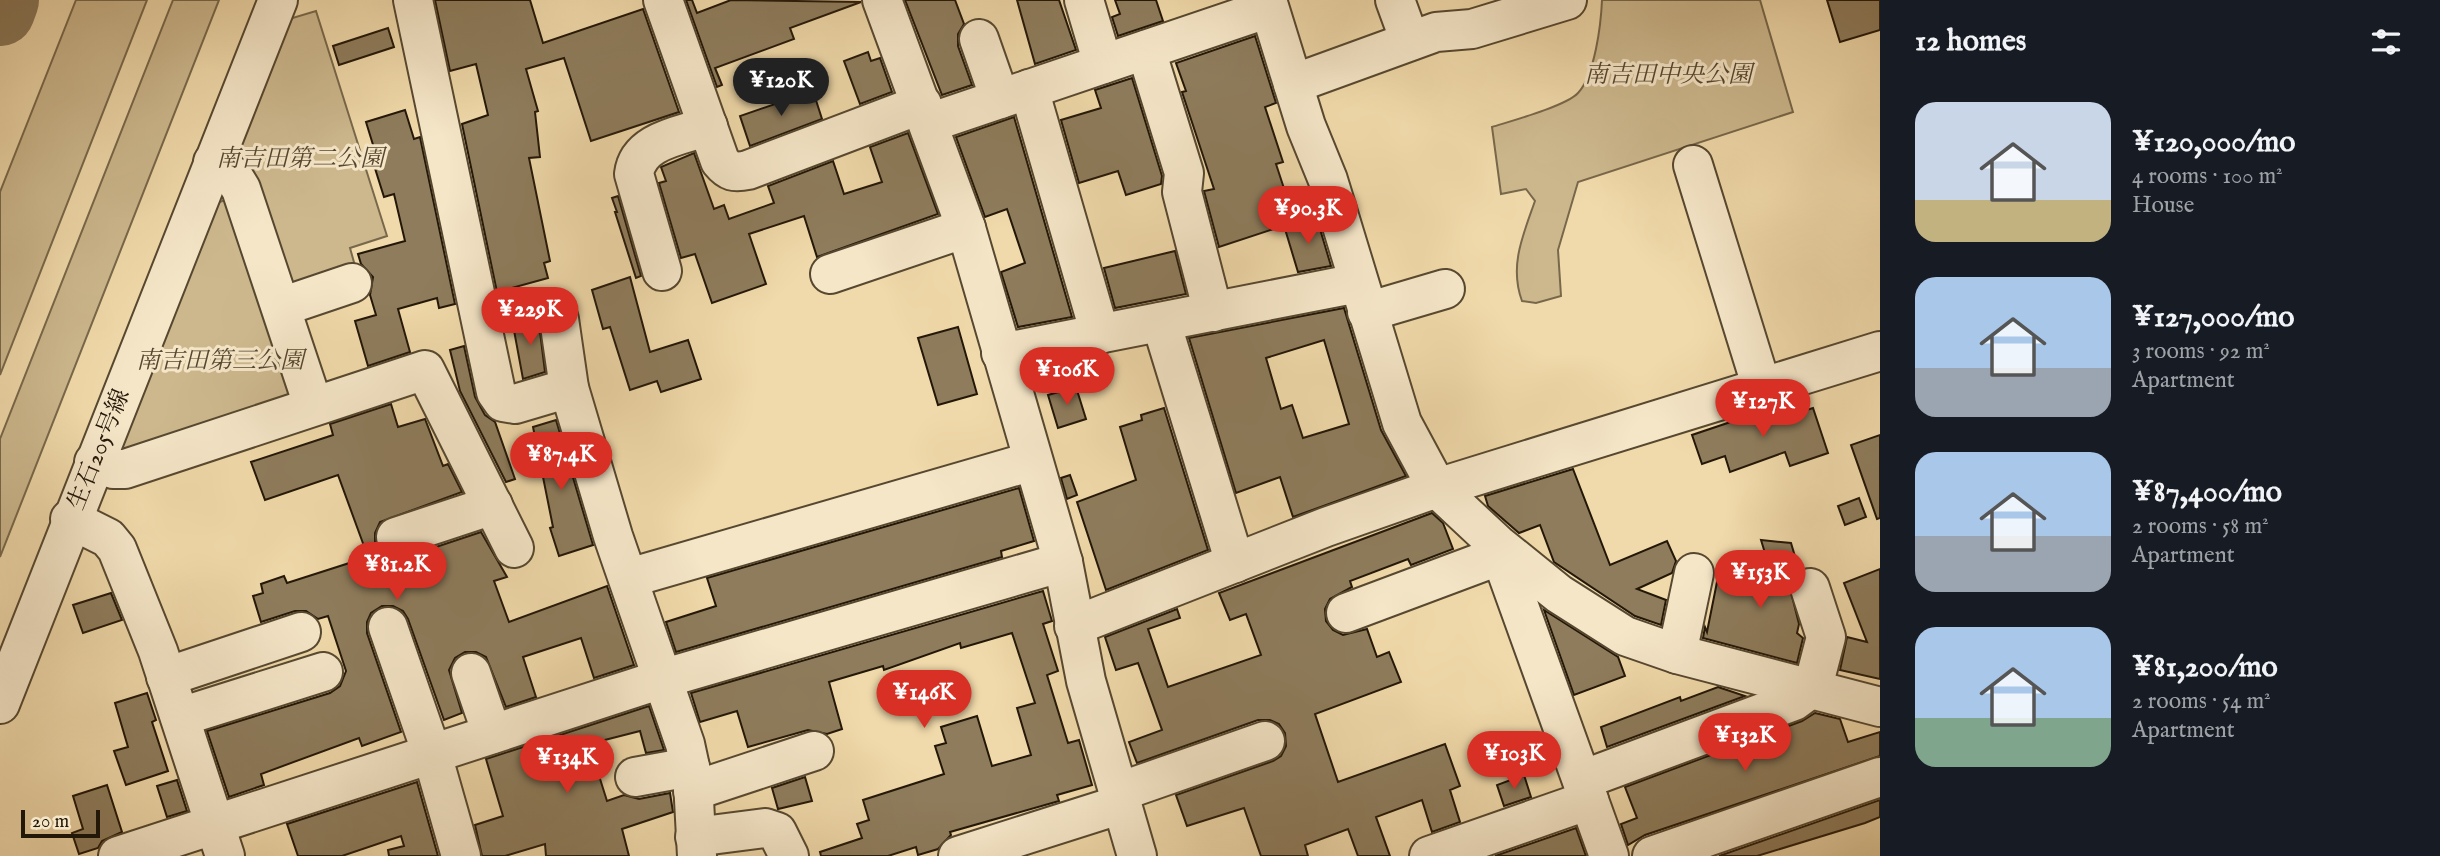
<!DOCTYPE html>
<html lang="en">
<head>
<meta charset="utf-8">
<style>
  :root { --surface:#171b24; --page:#20242c; --text:#f1f3f6; --muted:#9ea1a6; --accent:#d93025 }
  body { margin:0; font-family:"IM FELL English","Noto Serif JP",serif; background:var(--page); color:var(--text); height:100vh; display:flex; flex-direction:column; font-size:26px; white-space:nowrap }
  * { box-sizing:border-box; margin:0 }
  p { font-size:23px; color:var(--muted) }
  .icon { flex:none; width:38px; height:38px; fill:none; stroke:currentColor; stroke-width:2; stroke-linecap:round; stroke-linejoin:round }
  .map { position:relative; flex:1; overflow:hidden }
  .panel { display:flex; flex-direction:column; background:var(--surface); width:560px }
  .panel>* { flex:none }
  .scale { position:absolute; left:21px; bottom:18px; width:79px; box-sizing:border-box; padding-left:7px; border:4px solid #231708; border-top:0; font-size:19px; line-height:24px; white-space:nowrap; color:#231708; -webkit-text-stroke:5px #f5e6c8; paint-order:stroke }
  .price { position:absolute; translate:-50% -60px; padding:0 16px; border-radius:24px; background:var(--accent); color:#fff; font-size:23px; line-height:46px; filter:drop-shadow(0 2px 4px #0008) }
  .price::after { content:''; position:absolute; left:50%; top:42px; width:21px; height:16px; margin-left:-10px; background:inherit; clip-path:polygon(0 0,100% 0,50% 100%) }
  .price.on { background:#222; color:#fff }
  ul { padding:0; list-style:none }
  li { display:flex; align-items:center; gap:21px; height:175px; padding:0 35px }
  li span { display:grid; place-items:center; flex:none; width:196px; height:140px; border-radius:21px; color:#555 }
  li>.icon { margin-inline-start:auto }
  span .icon { width:84px; height:84px; fill:#fffc; stroke-width:1 }
  li b { font-size:30px }
  h2 { display:flex; justify-content:space-between; align-items:center; height:84px; padding:0 35px; font-size:30px }
  main { display:flex; flex:1; min-height:0 }
  .map>svg:first-child { display:block }
</style>
</head>
<body>
<main>
<div class="map">
<svg width="1880" height="856" viewBox="0 0 1880 856">
  <rect width="100%" height="100%" fill="#f0d9aa"/>
  <filter id="stains"><feTurbulence type="fractalNoise" baseFrequency=".00286" numOctaves="4"/><feColorMatrix values="0 0 0 0 .2 0 0 0 0 .09 0 0 0 0 .02 0 0 0 .5 -.17"/></filter>
  <radialGradient id="worn" r=".72"><stop offset=".6" stop-color="#630" stop-opacity="0"/><stop offset="1" stop-color="#630" stop-opacity=".3"/></radialGradient>
  <g fill="#cdb88e" stroke="#78684b" stroke-width="2">
    <path d="M76,0H147L0,375V192Z"/>
    <path d="M173,0H219L0,557V439Z"/>
    <path d="M1602,0H1760L1793,112L1578,182L1558,250L1561,296L1536,303L1522,301C1509,266 1523,235 1535,201L1526,189L1501,194L1492,127C1511,121 1566,106 1578,93C1595,75 1601,24 1602,0Z"/>
    <path d="M316,11L387,236L350,248L357,273L284,297L237,156L289,19Z"/>
    <path d="M228,199L296,388L288,404L117,452L214,204Z"/>
  </g>
  <g fill="none" stroke-linecap="round" stroke-linejoin="round">
    <path stroke="#8a7859" stroke-width="70" d="M0,11L4,0"/>
  </g>
  <g fill="#8e7c5c" stroke="#231708" stroke-width="2" fill-rule="evenodd">
    <path d="M435,0H530L543,43L643,9L679,112L591,141L564,58L526,69L538,111L535,112L540,157L529,158L550,261L544,263L548,278L497,292L462,124L488,115L476,64L450,71Z"/>
    <path d="M686,0H692L697,13L731,0L861,2L790,28L794,39L715,68L722,85L717,87Z"/>
    <path d="M905,0H955L964,24L958,34V46L972,85L942,95Z"/>
    <path d="M1017,0H1059L1076,50L1035,64Z"/>
    <path d="M1115,0H1156L1163,21L1118,36L1112,17L1120,14Z"/>
    <path d="M1827,0H1880V30L1840,42Z"/>
    <path d="M388,28L394,47L339,65L333,46Z"/>
    <path d="M1255,36L1276,103L1265,107L1283,162L1276,164L1295,222L1219,247L1204,191L1214,189L1182,92L1186,91L1176,63Z"/>
    <path d="M868,52L871,61L880,58L892,92L860,104L844,61Z"/>
    <path d="M1132,78L1162,176L1161,184L1126,195L1118,171L1079,183L1061,120L1101,108L1095,90Z"/>
    <path d="M813,91L822,119L750,146L740,116Z"/>
    <path d="M405,110L414,139L420,137L455,304L439,308L437,298L398,309L410,352L368,366L355,321L376,315L370,295L373,277L361,264L358,254L405,241L394,194L384,197L373,162L378,161L366,122Z"/>
    <path d="M1014,117L1072,317L1018,327L1001,272L1025,263L1007,209L985,217L956,137Z"/>
    <path d="M908,133L938,214L817,257L804,216L749,234L766,284L712,303L695,254L681,258L659,183L666,181L661,167L694,153L714,209L724,205L729,219L774,203L768,186L833,161L844,194L882,182L870,147Z"/>
    <path d="M618,196L641,276L636,278L615,212H617L612,198Z"/>
    <path d="M1317,219L1331,266L1298,272L1285,229Z"/>
    <path d="M1175,251L1186,294L1115,308L1104,268Z"/>
    <path d="M630,277L650,352L688,340L701,379L661,392L657,381L630,390L610,327L603,329L592,290Z"/>
    <path d="M1344,308L1381,430L1406,476L1293,517L1280,477L1236,493L1189,338ZM1324,340L1349,424L1303,438L1292,405L1281,409L1266,358Z"/>
    <path d="M538,316L545,372L523,379L513,325Z"/>
    <path d="M958,327L977,394L938,405L918,338Z"/>
    <path d="M464,346L475,397L485,415L495,422L515,479L506,482L460,391L450,350Z"/>
    <path d="M1076,387L1086,419L1058,428L1048,395Z"/>
    <path d="M1787,403L1791,415L1813,408L1828,453L1790,466L1785,452L1730,472L1725,456L1702,464L1692,435Z"/>
    <path d="M391,404L398,427L425,419L443,466L448,464L462,492L380,522L375,533V543L381,553L391,558H403L481,532L507,577L494,581L509,622L607,586L634,665L594,678L581,638L523,657L536,697L506,707L486,657L476,652H465L455,658L449,670L462,713L444,720L408,619L403,611L393,606H382L371,613L367,622V633L401,732L362,746L359,738L261,774L264,785L229,797L207,731L330,693L340,686L346,671L328,616L318,619L306,611H295L261,622L253,596L263,593L261,584L284,576L287,583L368,557L338,475L265,500L251,462L333,435L330,424Z"/>
    <path d="M1164,408L1208,550L1106,590L1077,502L1136,480L1120,427L1142,420L1141,415Z"/>
    <path d="M556,420L593,545L559,556L550,528L553,527L533,427Z"/>
    <path d="M1880,435V518L1877,519L1851,445Z"/>
    <path d="M1573,469L1610,565L1667,541L1676,561L1672,573L1637,589L1666,600L1661,625L1635,616L1554,562L1540,525L1519,533L1488,506L1485,496Z"/>
    <path d="M1070,475L1077,495L1067,499L1061,478Z"/>
    <path d="M1019,488L1034,541L1001,551L1002,557L676,652L666,622L716,606L707,578Z"/>
    <path d="M1859,498L1866,517L1845,525L1838,506Z"/>
    <path d="M1432,513L1443,523L1453,549L1411,565L1408,559L1350,581L1352,587L1330,599L1325,609L1326,621L1333,630L1343,635L1367,629L1377,657L1389,652L1401,682L1315,714L1338,782L1445,744L1460,786L1450,790L1460,822L1432,832L1422,800L1376,817L1390,856H1358L1348,829L1305,845L1308,856H1261L1244,808L1187,826L1176,795L1273,761L1281,756L1286,746L1285,733L1279,724L1270,720H1258L1137,763L1129,742L1162,730L1138,663L1116,670L1105,637L1177,609L1180,618L1148,629L1168,687L1261,655L1246,614L1230,620L1219,593Z"/>
    <path d="M1761,540L1791,543L1799,570L1789,584L1799,624L1797,633L1803,638L1797,663L1703,638L1705,627L1707,632L1718,577L1776,589Z"/>
    <path d="M1880,569V679L1840,670L1847,637L1867,642L1844,583Z"/>
    <path d="M1043,591L1052,621L1043,624L1058,671L1047,675L1068,743L1079,740L1092,785L1057,795L1059,801L950,832L951,835L938,849L918,855L916,847L888,856H821L820,852L862,838L857,824L869,820L863,800L944,774L935,746L946,743L941,727L977,716L992,766L1031,755L1017,708L1035,703L1012,633L961,648L960,643L884,670L883,666L829,682L842,729L827,734L808,730L748,747L737,711L700,722L691,693Z"/>
    <path d="M111,593L122,620L83,633L73,605Z"/>
    <path d="M1544,610L1618,657L1625,676L1574,695Z"/>
    <path d="M1718,687L1745,696L1607,747L1601,727L1680,697L1681,701Z"/>
    <path d="M147,693L156,720L152,722L168,771L126,785L114,751L128,747L115,703Z"/>
    <path d="M649,706L664,750L646,753L640,731L589,744L607,801L624,795L639,799L670,793L673,812L622,829L629,856H546L545,844L505,856H482L475,825L503,816L486,759Z"/>
    <path d="M1815,713L1840,719L1848,742L1880,732V756L1645,835L1628,845L1621,824L1637,818L1625,787L1802,721Z"/>
    <path d="M1524,775L1531,797L1504,806L1497,785Z"/>
    <path d="M805,777L812,801L778,809L772,788Z"/>
    <path d="M177,780L187,811L167,817L157,786Z"/>
    <path d="M417,782L438,856H389L388,850L404,846L401,836L342,856H298L287,824Z"/>
    <path d="M107,785L122,832L102,841L98,848L79,854L72,833L83,829L73,796Z"/>
    <path d="M1880,800V817L1865,823L1757,856H1719Z"/>
    <path d="M1576,828L1586,856H1495Z"/>
  </g>
  <g fill="none" stroke-linecap="round" stroke-linejoin="round">
    <defs>
      <g id="minor">
        <path d="M413,0L496,392L503,402L515,404L569,388"/>
        <path d="M663,0L720,161C729,172 734,173 748,170L922,104"/>
        <path d="M882,0L966,228L1063,562L1086,681L1137,856"/>
        <path d="M1084,0L1103,64"/>
        <path d="M1267,0L1306,126L1328,180L1402,423L1437,488L1497,544L1559,594L1625,636L1677,654L1880,707"/>
        <path d="M1395,0L1410,41"/>
        <path d="M979,39L1000,99"/>
        <path d="M1146,50L1184,173L1182,192L1213,312"/>
        <path d="M1293,84L1436,32L1472,29L1567,0"/>
        <path d="M1029,89L1100,334"/>
        <path d="M929,123L1269,8"/>
        <path d="M213,162L233,176L241,189L313,405"/>
        <path d="M1693,165L1762,388"/>
        <path d="M662,271L634,174C638,140 681,136 708,126"/>
        <path d="M830,274L966,228"/>
        <path d="M281,307L352,283"/>
        <path d="M1367,312L1445,289"/>
        <path d="M559,319L569,388L613,536L685,744L693,781L697,856"/>
        <path d="M1161,322L1235,563"/>
        <path d="M1001,353L1358,283"/>
        <path d="M94,462L113,469H125L425,370L514,548"/>
        <path d="M70,519L108,538L117,549L158,651L225,856"/>
        <path d="M396,537L493,505"/>
        <path d="M1497,545L1609,856"/>
        <path d="M629,578L1033,461"/>
        <path d="M1346,613L1501,555"/>
        <path d="M1074,626L1326,527L1437,488L1880,351"/>
        <path d="M388,627L432,754L461,856"/>
        <path d="M1677,654L1694,573"/>
        <path d="M471,673L492,734"/>
        <path d="M166,677L301,632"/>
        <path d="M0,704L278,0"/>
        <path d="M180,717L323,672"/>
        <path d="M635,777L690,767"/>
        <path d="M1582,780L1794,701L1813,687L1826,637L1810,588"/>
        <path d="M693,791L814,751"/>
        <path d="M1119,792L1265,741"/>
        <path d="M695,837L765,828L777,832L789,856"/>
        <path d="M118,856L665,678L1063,562"/>
        <path d="M958,856L1122,804"/>
        <path d="M1429,856L1589,800"/>
        <path d="M1652,856L1880,777"/>
      </g>
    </defs>
    <use href="#minor" stroke="#564830" stroke-width="42"/>
    <use href="#minor" stroke="#f5e6c8" stroke-width="38"/>
  </g>
  <g text-anchor="middle" stroke-width="6" stroke-linejoin="round" paint-order="stroke">
    <g font-size="24" font-style="italic" fill="#564730" stroke="#f5e6c8">
      <text x="1668" y="82">南吉田中央公園</text>
      <text x="300" y="166">南吉田第二公園</text>
      <text x="220" y="368">南吉田第三公園</text>
    </g>
    <g font-size="24" fill="#231708" stroke="#f5e6c8">
      <text transform="translate(98 449) rotate(-68)" y="8">生石205号線</text>
    </g>
  </g>
  <rect width="100%" height="100%" filter="url(#stains)"/>
  <rect width="100%" height="100%" fill="url(#worn)"/>
</svg>
<div class="scale">20 m</div>
<b class="price on" style="left:781px;top:118px">¥120K</b>
<b class="price" style="left:1308px;top:246px">¥90.3K</b>
<b class="price" style="left:530px;top:347px">¥229K</b>
<b class="price" style="left:1067px;top:407px">¥106K</b>
<b class="price" style="left:1763px;top:439px">¥127K</b>
<b class="price" style="left:561px;top:492px">¥87.4K</b>
<b class="price" style="left:397px;top:602px">¥81.2K</b>
<b class="price" style="left:1760px;top:610px">¥153K</b>
<b class="price" style="left:924px;top:730px">¥146K</b>
<b class="price" style="left:1745px;top:773px">¥132K</b>
<b class="price" style="left:1514px;top:791px">¥103K</b>
<b class="price" style="left:567px;top:795px">¥134K</b>
</div>
<section class="panel">
<h2>12 homes<svg class="icon" aria-label="filters" viewBox="0 0 24 24"><path d="M4 7h16M4 17h16"/><circle cx="9" cy="7" r="2"/><circle cx="15" cy="17" r="2"/></svg></h2>
<ul>
<li><span style="background:linear-gradient(#c9d6e8 70%,#c2b280 0)"><svg class="icon" aria-label="home" viewBox="0 0 24 24"><path d="M3 11l9-7 9 7M6 9v11h12V9"/></svg></span><div><b>¥120,000/mo</b><p>4 rooms · 100 m²</p><p>House</p></div></li>
<li><span style="background:linear-gradient(#a9c7e8 65%,#9aa5b1 0)"><svg class="icon" aria-label="home" viewBox="0 0 24 24"><path d="M3 11l9-7 9 7M6 9v11h12V9"/></svg></span><div><b>¥127,000/mo</b><p>3 rooms · 92 m²</p><p>Apartment</p></div></li>
<li><span style="background:linear-gradient(#a9c7e8 60%,#9aa5b1 0)"><svg class="icon" aria-label="home" viewBox="0 0 24 24"><path d="M3 11l9-7 9 7M6 9v11h12V9"/></svg></span><div><b>¥87,400/mo</b><p>2 rooms · 58 m²</p><p>Apartment</p></div></li>
<li><span style="background:linear-gradient(#a9c7e8 65%,#7fa58c 0)"><svg class="icon" aria-label="home" viewBox="0 0 24 24"><path d="M3 11l9-7 9 7M6 9v11h12V9"/></svg></span><div><b>¥81,200/mo</b><p>2 rooms · 54 m²</p><p>Apartment</p></div></li>
</ul>
</section>
</main>
</body>
</html>
